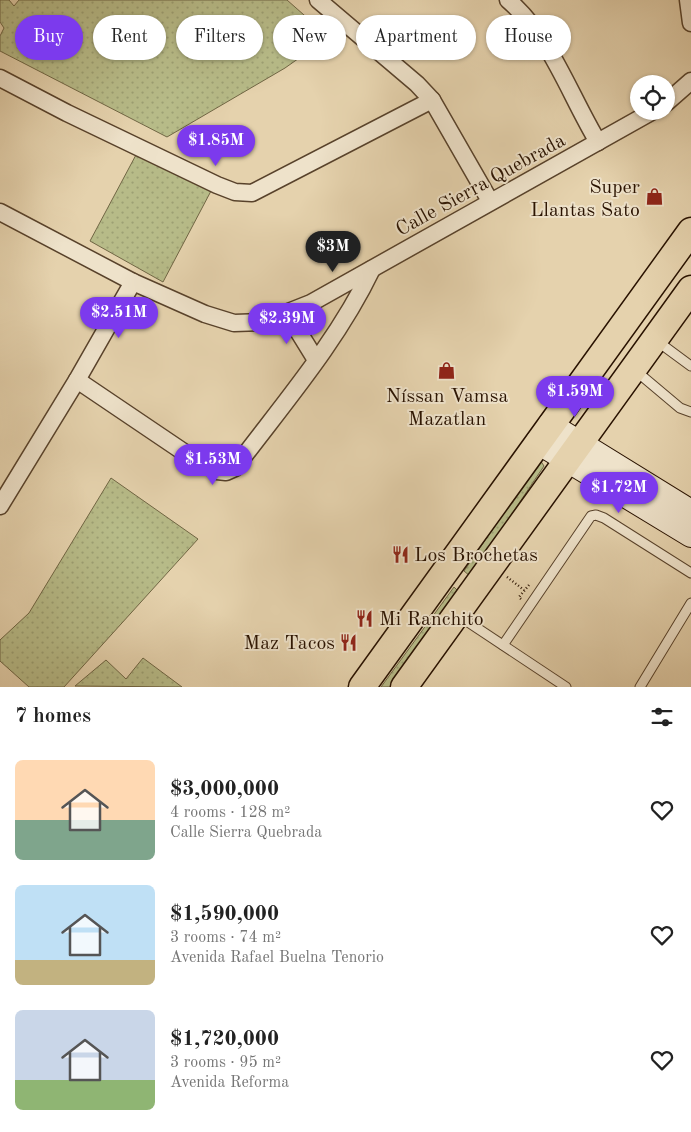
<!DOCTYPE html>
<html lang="en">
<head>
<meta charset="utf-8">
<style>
  :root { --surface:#fff; --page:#f2f2f2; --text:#222; --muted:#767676; --accent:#7c3aed }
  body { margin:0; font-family:"Old Standard TT",serif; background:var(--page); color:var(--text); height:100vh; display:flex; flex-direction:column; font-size:19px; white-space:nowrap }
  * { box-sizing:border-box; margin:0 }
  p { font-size:16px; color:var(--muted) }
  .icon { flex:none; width:28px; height:28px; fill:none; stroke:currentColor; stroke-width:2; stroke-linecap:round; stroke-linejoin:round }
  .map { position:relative; height:687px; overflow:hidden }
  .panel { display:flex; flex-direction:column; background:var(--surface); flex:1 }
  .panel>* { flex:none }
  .banner { position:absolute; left:15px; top:15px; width:661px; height:45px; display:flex; gap:10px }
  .buttons { position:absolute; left:630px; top:75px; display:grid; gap:10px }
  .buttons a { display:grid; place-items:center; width:45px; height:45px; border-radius:50%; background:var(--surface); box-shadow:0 1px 4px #0004; font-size:25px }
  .price { position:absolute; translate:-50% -42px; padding:0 11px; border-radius:18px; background:var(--accent); color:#fff; font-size:16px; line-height:32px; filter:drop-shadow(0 1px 2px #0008) }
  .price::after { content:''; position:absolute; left:50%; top:30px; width:15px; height:11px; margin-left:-8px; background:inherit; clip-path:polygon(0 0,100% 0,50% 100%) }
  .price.current { background:#222; color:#fff }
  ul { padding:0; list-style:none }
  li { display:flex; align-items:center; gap:15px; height:125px; padding:0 15px }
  li span { display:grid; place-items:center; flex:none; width:140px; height:100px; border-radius:8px; color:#555 }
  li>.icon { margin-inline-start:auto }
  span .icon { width:60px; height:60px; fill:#fffc; stroke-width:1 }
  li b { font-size:21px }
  h2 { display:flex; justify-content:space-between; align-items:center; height:60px; padding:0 15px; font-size:21px }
  .tag { padding:0 18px; border-radius:22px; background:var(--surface); box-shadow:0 1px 4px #0004; font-size:18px; line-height:45px }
  .tag.current { background:var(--accent); color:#fff }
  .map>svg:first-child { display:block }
</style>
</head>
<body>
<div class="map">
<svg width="691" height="687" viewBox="0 0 691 687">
  <defs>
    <pattern id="park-dots" width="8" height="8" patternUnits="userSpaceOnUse" patternTransform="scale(1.25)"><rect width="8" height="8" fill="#b7bb88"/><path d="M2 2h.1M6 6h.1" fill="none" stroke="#9da074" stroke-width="1.8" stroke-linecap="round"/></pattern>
  </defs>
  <rect width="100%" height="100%" fill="#e5d2ad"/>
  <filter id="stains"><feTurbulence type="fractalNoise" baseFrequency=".004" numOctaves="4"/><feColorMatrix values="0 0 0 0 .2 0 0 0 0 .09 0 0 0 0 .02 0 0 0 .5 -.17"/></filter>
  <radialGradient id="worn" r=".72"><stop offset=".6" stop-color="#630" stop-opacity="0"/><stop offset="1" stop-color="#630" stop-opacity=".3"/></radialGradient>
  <g fill="url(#park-dots)" stroke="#706644">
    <path d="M0,0H9L14,6L19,0H287L329,37L285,68L167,137L0,51V36L4,28L0,22Z"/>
    <path d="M137,153L211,191L163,282L90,241Z"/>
    <path d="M540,460L544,466L470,576L464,571Z"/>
    <path d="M111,478L198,539L64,687H29L0,661V640L29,613Z"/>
    <path d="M454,587L458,591L391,687H381Z"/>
    <path d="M143,658L182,687L75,686L106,660L126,679Z"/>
  </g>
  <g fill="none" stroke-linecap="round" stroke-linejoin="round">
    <defs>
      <g id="service">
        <path d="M657,341L691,366"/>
        <path d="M636,371L680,408L691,412"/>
        <path d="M459,616L566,687"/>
        <path d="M503,645L591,516L596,515L604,518L691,573"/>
        <path d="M640,687L691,603"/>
      </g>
      <g id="minor">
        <path d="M318,0L417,84L432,100L490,201"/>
        <path d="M508,0C551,37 569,94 598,142"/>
        <path d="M688,0L691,23"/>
        <path d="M0,78L67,113L217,185L235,192L252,193L432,100"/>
        <path d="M666,103L691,81"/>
        <path d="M0,212L133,282L205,314L234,323L263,322L311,303L653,111"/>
        <path d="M287,313L316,360"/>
        <path d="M77,380L188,455L217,471L226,472L235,468C283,404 337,342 372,269"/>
        <path d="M0,506L77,380L133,282"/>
      </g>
      <g id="secondary">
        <path d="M550,425L691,512"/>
        <path d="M538,442L691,535"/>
      </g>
      <g id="primary">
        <path d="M362,687L691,231"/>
        <path d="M404,687L691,289"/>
      </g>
    </defs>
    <use href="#service" stroke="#58422b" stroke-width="11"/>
    <use href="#minor" stroke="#58422b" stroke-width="19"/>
    <use href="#secondary" stroke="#291200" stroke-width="26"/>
    <use href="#primary" stroke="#291200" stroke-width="29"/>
    <g stroke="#291200" stroke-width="2.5" stroke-dasharray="1 2.5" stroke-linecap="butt">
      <path d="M507,577L524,590"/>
      <path d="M521,599L519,597L529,585"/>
    </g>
    <use href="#service" stroke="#eee2ca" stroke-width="9"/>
    <use href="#minor" stroke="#eee2ca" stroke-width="16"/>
    <use href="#secondary" stroke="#eee2ca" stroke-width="24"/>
    <use href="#primary" stroke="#e5d2ad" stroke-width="26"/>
  </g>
  <defs>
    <symbol id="shop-bare" viewBox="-9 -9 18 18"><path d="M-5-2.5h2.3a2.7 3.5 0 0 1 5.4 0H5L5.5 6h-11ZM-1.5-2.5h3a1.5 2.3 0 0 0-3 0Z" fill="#8f2418" stroke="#eee2ca" stroke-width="2.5" paint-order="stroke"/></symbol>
    <symbol id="restaurant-bare" viewBox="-9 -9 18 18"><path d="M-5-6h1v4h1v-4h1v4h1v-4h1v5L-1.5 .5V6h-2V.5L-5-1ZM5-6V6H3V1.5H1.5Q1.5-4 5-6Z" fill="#8f2418" stroke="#eee2ca" stroke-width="2.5" paint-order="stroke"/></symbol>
  </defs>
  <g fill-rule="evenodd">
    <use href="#shop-bare" x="642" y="184" width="25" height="25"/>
    <use href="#shop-bare" x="434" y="358" width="25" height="25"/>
    <use href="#restaurant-bare" x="388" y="542" width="25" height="25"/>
    <use href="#restaurant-bare" x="352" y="606" width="25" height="25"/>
    <use href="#restaurant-bare" x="336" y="630" width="25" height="25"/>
  </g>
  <g text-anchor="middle" stroke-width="4" stroke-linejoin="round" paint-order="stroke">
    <g font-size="20" fill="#291200" stroke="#eee2ca">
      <text transform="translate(480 184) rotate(-29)" y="7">Calle Sierra Quebrada</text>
    </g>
    <g font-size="20" fill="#291200" stroke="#eee2ca" text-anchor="end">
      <text x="640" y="193">Super<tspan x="640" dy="23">Llantas Sato</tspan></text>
      <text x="447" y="402" text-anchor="middle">Níssan Vamsa<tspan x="447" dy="23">Mazatlan</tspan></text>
      <text x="414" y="561" text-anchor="start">Los Brochetas</text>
      <text x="379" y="625" text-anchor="start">Mi Ranchito</text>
      <text x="335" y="649">Maz Tacos</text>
    </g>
  </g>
  <rect width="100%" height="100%" filter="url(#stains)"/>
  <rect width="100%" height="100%" fill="url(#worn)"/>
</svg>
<div class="buttons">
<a><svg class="icon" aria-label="locate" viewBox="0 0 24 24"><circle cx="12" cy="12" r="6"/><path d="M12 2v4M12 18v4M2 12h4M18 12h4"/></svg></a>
</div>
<b class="price" style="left:216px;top:167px">$1.85M</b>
<b class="price current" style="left:333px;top:273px">$3M</b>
<b class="price" style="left:119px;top:339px">$2.51M</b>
<b class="price" style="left:287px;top:345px">$2.39M</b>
<b class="price" style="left:575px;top:418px">$1.59M</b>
<b class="price" style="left:213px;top:486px">$1.53M</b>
<b class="price" style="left:619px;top:514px">$1.72M</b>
<div class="banner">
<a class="tag current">Buy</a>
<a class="tag">Rent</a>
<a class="tag">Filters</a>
<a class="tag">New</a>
<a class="tag">Apartment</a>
<a class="tag">House</a>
</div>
</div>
<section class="panel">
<h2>7 homes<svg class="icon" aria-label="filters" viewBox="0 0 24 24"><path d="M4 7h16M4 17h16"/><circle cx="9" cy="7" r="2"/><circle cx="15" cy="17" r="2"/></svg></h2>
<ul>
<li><span style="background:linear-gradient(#ffd9b3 60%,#7fa58c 0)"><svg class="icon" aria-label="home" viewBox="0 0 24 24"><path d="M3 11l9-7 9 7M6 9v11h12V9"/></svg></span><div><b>$3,000,000</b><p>4 rooms · 128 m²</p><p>Calle Sierra Quebrada</p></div><svg class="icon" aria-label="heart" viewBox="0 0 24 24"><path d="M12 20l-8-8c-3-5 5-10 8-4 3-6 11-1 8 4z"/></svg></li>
<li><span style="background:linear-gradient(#bfe0f5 75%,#c2b280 0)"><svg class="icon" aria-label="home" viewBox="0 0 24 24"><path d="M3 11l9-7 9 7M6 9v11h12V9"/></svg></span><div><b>$1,590,000</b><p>3 rooms · 74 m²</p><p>Avenida Rafael Buelna Tenorio</p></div><svg class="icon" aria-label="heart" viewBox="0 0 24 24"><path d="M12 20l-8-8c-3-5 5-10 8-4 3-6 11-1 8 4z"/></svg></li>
<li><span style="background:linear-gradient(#c9d6e8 70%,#8fb573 0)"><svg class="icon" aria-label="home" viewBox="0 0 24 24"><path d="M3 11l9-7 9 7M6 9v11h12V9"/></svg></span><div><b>$1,720,000</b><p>3 rooms · 95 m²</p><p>Avenida Reforma</p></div><svg class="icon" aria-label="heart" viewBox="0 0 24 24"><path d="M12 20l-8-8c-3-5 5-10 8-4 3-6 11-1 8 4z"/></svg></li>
</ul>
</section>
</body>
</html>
